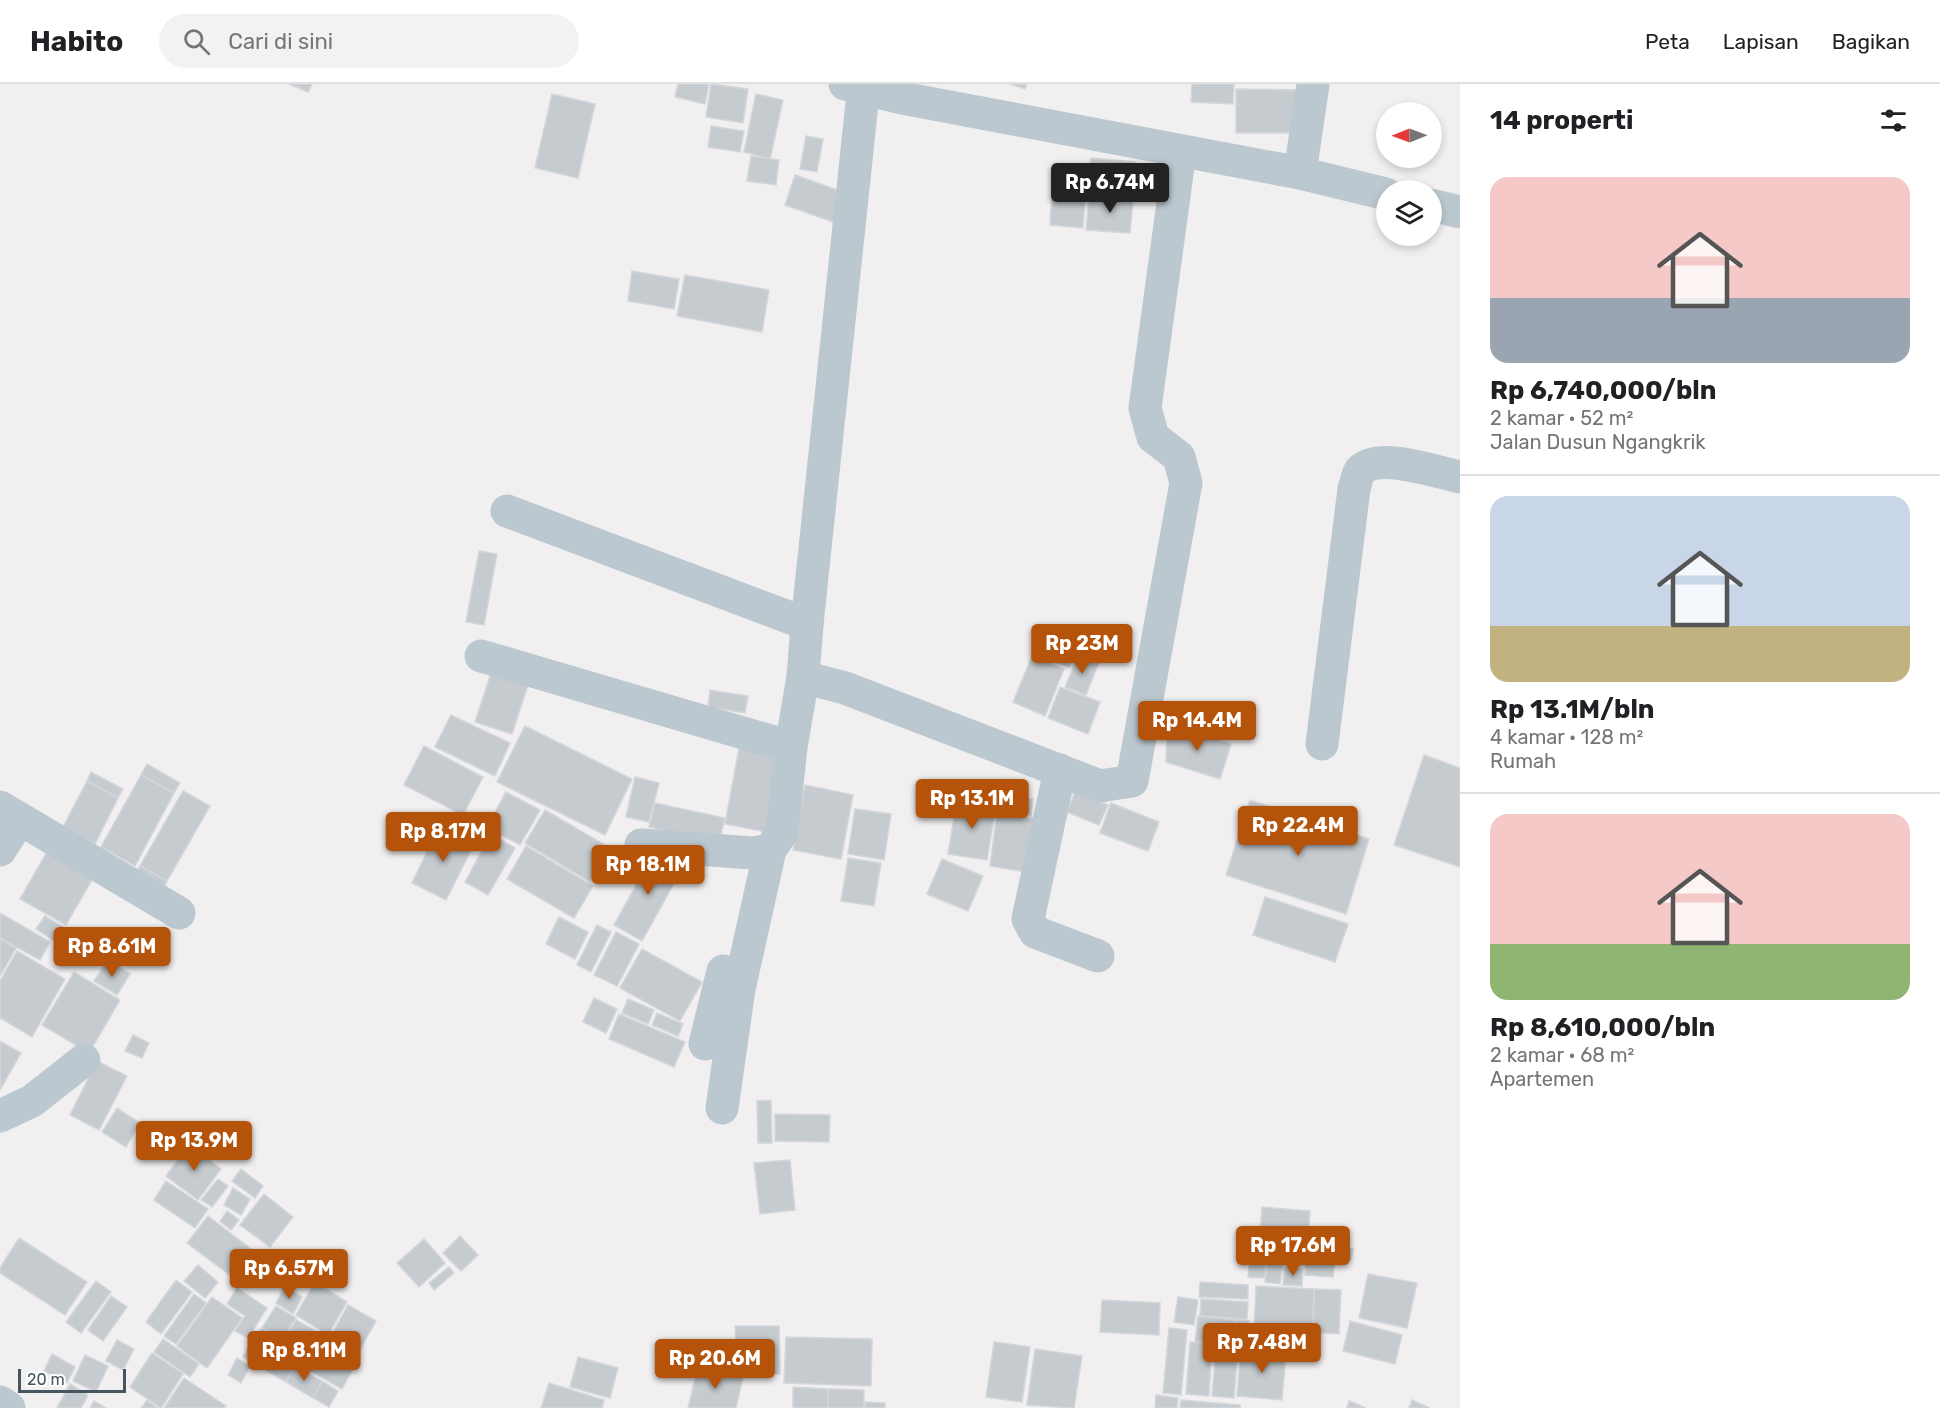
<!DOCTYPE html>
<html lang="id">
<head>
<meta charset="utf-8">
<style>
  :root { --surface:#fff; --page:#f2f2f2; --text:#202124; --muted:#757577; --line:#e0e0e0; --accent:#b45309 }
  body { margin:0; font-family:Rubik,sans-serif; background:var(--page); color:var(--text); height:100vh; display:flex; flex-direction:column; font-size:22px; white-space:nowrap }
  * { box-sizing:border-box; margin:0 }
  p { font-size:20px; color:var(--muted) }
  .icon { flex:none; width:33px; height:33px; fill:none; stroke:currentColor; stroke-width:2; stroke-linecap:round; stroke-linejoin:round }
  .map { position:relative; flex:1; overflow:hidden }
  .sheet { display:flex; flex-direction:column; background:var(--surface); width:480px }
  .sheet>* { flex:none }
  .needle { width:39px; rotate:269deg }
  .tools { position:absolute; left:1376px; top:18px; display:grid; gap:12px }
  .tools a { display:grid; place-items:center; width:66px; height:66px; border-radius:50%; background:var(--surface); box-shadow:0 3px 9px #0003; font-size:30px }
  .scale { position:absolute; left:18px; bottom:15px; width:108px; box-sizing:border-box; padding-left:6px; border:3px solid #46555e; border-top:0; font-size:16px; line-height:21px; white-space:nowrap; color:#46555e; -webkit-text-stroke:4px #fff; paint-order:stroke }
  .price { position:absolute; translate:-50% -51px; padding:0 14px; border-radius:6px; background:var(--accent); color:#fff; font-size:20px; line-height:39px; filter:drop-shadow(0 2px 3px #0008) }
  .price::after { content:''; position:absolute; left:50%; top:36px; width:18px; height:14px; margin-left:-9px; background:inherit; clip-path:polygon(0 0,100% 0,50% 100%) }
  .price.current { background:#222; color:#fff }
  ul { padding:0; list-style:none }
  li { display:grid; align-content:center; gap:12px; height:318px; padding:0 30px }
  li+li { border-top:2px solid var(--line) }
  li span { display:grid; place-items:center; height:186px; border-radius:18px; color:#555 }
  li>.icon { margin-inline-start:auto }
  span .icon { width:108px; height:108px; fill:#fffc; stroke-width:1 }
  li b { font-size:26px }
  h2 { display:flex; justify-content:space-between; align-items:center; height:72px; padding:0 30px; font-size:26px }
  header { display:flex; align-items:center; gap:36px; box-sizing:border-box; height:84px; padding:0 30px; background:var(--surface); border-bottom:2px solid var(--line) }
  header strong { font-size:28px }
  nav { display:flex; gap:33px; margin-inline-start:auto; font-size:21px }
  .search { width:420px; height:54px; background:var(--page); display:flex; align-items:center; gap:15px; box-sizing:border-box; padding:0 21px; border-radius:33px; color:var(--muted); font-size:22px }
  main { display:flex; flex:1; min-height:0 }
  .map>svg:first-child { display:block }
</style>
</head>
<body>
<header>
<strong>Habito</strong>
<div class="search"><svg class="icon" aria-label="search" viewBox="0 0 24 24"><circle cx="10" cy="10" r="6"/><path d="M15 15l6 6"/></svg>Cari di sini</div>
<nav><a>Peta</a><a>Lapisan</a><a>Bagikan</a></nav>
</header>
<main>
<div class="map">
<svg width="1460" height="1324" viewBox="0 0 1460 1324">
  <rect width="100%" height="100%" fill="#f2eff0"/>
  <g fill="#c6cbcf" stroke="#d3d6db" stroke-width="1.5">
    <path d="M289,0H312L308,8Z"/>
    <path d="M678,0H709L705,20L675,13Z"/>
    <path d="M711,0L748,5L743,39L706,33Z"/>
    <path d="M1010,0H1027L1025,5Z"/>
    <path d="M1192,0H1234L1233,20L1191,18Z"/>
    <path d="M1236,5L1302,6L1301,49H1236Z"/>
    <path d="M552,10L595,20L578,94L535,84Z"/>
    <path d="M756,10L783,16L770,75L744,68Z"/>
    <path d="M711,42L744,47L740,68L708,63Z"/>
    <path d="M806,52L823,55L817,88L800,85Z"/>
    <path d="M751,72L779,76L776,101L747,97Z"/>
    <path d="M1091,74L1135,78L1133,115L1089,112Z"/>
    <path d="M1054,80L1088,83L1083,144L1050,141Z"/>
    <path d="M795,91L843,108L833,138L785,121Z"/>
    <path d="M1089,112L1133,115L1130,149L1086,146Z"/>
    <path d="M632,187L679,195L674,225L628,217Z"/>
    <path d="M685,191L769,206L762,248L677,232Z"/>
    <path d="M479,467L497,470L484,541L466,538Z"/>
    <path d="M1042,555L1075,566L1069,583L1037,572Z"/>
    <path d="M1079,570L1099,578L1086,611L1065,603Z"/>
    <path d="M1032,572L1064,585L1045,632L1013,618Z"/>
    <path d="M492,586L529,598L512,650L475,638Z"/>
    <path d="M1060,603L1100,618L1088,650L1048,634Z"/>
    <path d="M710,606L748,612L745,629L708,623Z"/>
    <path d="M451,631L510,659L495,692L435,663Z"/>
    <path d="M525,642L632,695L605,751L497,698Z"/>
    <path d="M1177,643L1231,660L1220,695L1166,678L1167,651Z"/>
    <path d="M424,662L483,693L463,731L404,701Z"/>
    <path d="M739,664L786,672L772,749L725,740Z"/>
    <path d="M1424,671L1460,684V783L1394,761Z"/>
    <path d="M147,680L180,699L174,709L141,691Z"/>
    <path d="M91,688L123,705L118,714L87,697Z"/>
    <path d="M141,691L174,709L135,782L101,763Z"/>
    <path d="M635,693L659,699L649,738L626,733Z"/>
    <path d="M87,697L118,714L95,760L63,743Z"/>
    <path d="M805,701L853,711L841,775L793,766Z"/>
    <path d="M183,707L210,722L167,797L140,782Z"/>
    <path d="M506,708L540,726L520,761L487,743Z"/>
    <path d="M1075,708L1108,721L1099,741L1067,728Z"/>
    <path d="M1004,712L1033,715L1031,732L1002,728Z"/>
    <path d="M957,715L996,722L987,776L948,770Z"/>
    <path d="M1250,716L1369,755L1346,830L1226,791Z"/>
    <path d="M655,719L725,734L719,759L649,743Z"/>
    <path d="M1111,719L1159,738L1148,767L1100,749Z"/>
    <path d="M855,725L891,730L884,776L848,770Z"/>
    <path d="M545,726L610,764L590,798L525,759Z"/>
    <path d="M997,729L1034,734L1026,788L990,782Z"/>
    <path d="M439,743L474,760L446,816L412,799Z"/>
    <path d="M491,750L515,764L488,811L465,798Z"/>
    <path d="M526,762L593,802L574,834L507,795Z"/>
    <path d="M48,766L94,792L66,841L20,815Z"/>
    <path d="M655,767L683,783L642,857L614,841Z"/>
    <path d="M848,774L881,779L874,822L841,817Z"/>
    <path d="M942,775L983,792L968,827L927,810Z"/>
    <path d="M140,782L167,797L160,811L132,795Z"/>
    <path d="M1265,813L1348,840L1335,878L1253,851Z"/>
    <path d="M0,829L50,858L40,876L0,854Z"/>
    <path d="M45,832L65,844L56,858L36,845Z"/>
    <path d="M559,833L588,848L575,875L546,860Z"/>
    <path d="M597,841L611,848L591,888L577,881Z"/>
    <path d="M616,848L639,860L617,902L594,891Z"/>
    <path d="M0,855L16,864L0,892Z"/>
    <path d="M642,865L702,898L680,937L620,904Z"/>
    <path d="M17,867L65,895L32,953L0,934V897Z"/>
    <path d="M108,876L130,890L117,911L94,897Z"/>
    <path d="M74,888L120,916L89,969L42,941Z"/>
    <path d="M594,914L617,925L606,949L583,938Z"/>
    <path d="M628,915L654,926L648,940L622,929Z"/>
    <path d="M657,929L683,940L678,952L652,941Z"/>
    <path d="M619,930L685,958L674,983L609,955Z"/>
    <path d="M133,951L149,959L142,974L125,967Z"/>
    <path d="M0,957L21,969L0,1006Z"/>
    <path d="M97,977L127,992L99,1046L70,1031Z"/>
    <path d="M771,1016L772,1059H758L757,1017Z"/>
    <path d="M117,1024L140,1039L126,1063L102,1048Z"/>
    <path d="M775,1030L830,1031L829,1058L775,1057Z"/>
    <path d="M189,1061L221,1085L198,1116L166,1092Z"/>
    <path d="M790,1076L795,1126L760,1130L754,1079Z"/>
    <path d="M241,1085L263,1102L255,1114L232,1097Z"/>
    <path d="M218,1095L228,1102L212,1123L201,1116Z"/>
    <path d="M166,1097L208,1125L195,1144L154,1116Z"/>
    <path d="M233,1104L250,1115L241,1131L224,1121Z"/>
    <path d="M264,1110L293,1133L270,1163L240,1141Z"/>
    <path d="M1262,1123L1310,1127L1307,1169L1259,1165Z"/>
    <path d="M227,1127L239,1136L231,1146L220,1137Z"/>
    <path d="M208,1132L263,1174L243,1201L187,1159Z"/>
    <path d="M460,1152L478,1171L461,1187L443,1169Z"/>
    <path d="M19,1154L87,1198L65,1231L0,1189V1184Z"/>
    <path d="M424,1155L445,1179L419,1203L397,1179Z"/>
    <path d="M1324,1161L1353,1165L1351,1176L1322,1172Z"/>
    <path d="M1250,1172L1266,1173L1265,1194L1248,1193Z"/>
    <path d="M1306,1173L1335,1176L1333,1193L1305,1191Z"/>
    <path d="M1268,1175L1283,1177L1280,1200L1265,1198Z"/>
    <path d="M198,1181L218,1198L205,1214L184,1197Z"/>
    <path d="M449,1183L454,1189L434,1206L429,1199Z"/>
    <path d="M1284,1184L1303,1185L1302,1202L1283,1201Z"/>
    <path d="M1368,1190L1417,1199L1407,1244L1359,1234Z"/>
    <path d="M176,1196L192,1208L161,1250L146,1238Z"/>
    <path d="M96,1197L111,1208L81,1249L66,1238Z"/>
    <path d="M315,1198L347,1218L328,1251L296,1231Z"/>
    <path d="M1200,1198L1248,1201V1215L1199,1213Z"/>
    <path d="M285,1202L302,1213L293,1230L276,1219Z"/>
    <path d="M1256,1202L1314,1205L1313,1248L1254,1246Z"/>
    <path d="M237,1204L267,1224L248,1254L235,1247L245,1232L227,1220Z"/>
    <path d="M1314,1205L1341,1206L1339,1250L1313,1248Z"/>
    <path d="M194,1210L206,1219L176,1260L164,1252Z"/>
    <path d="M111,1212L127,1223L103,1257L88,1246Z"/>
    <path d="M212,1213L242,1234L207,1284L177,1262Z"/>
    <path d="M1178,1213L1198,1216L1194,1241L1174,1238Z"/>
    <path d="M1201,1215L1248,1218L1247,1235L1200,1232Z"/>
    <path d="M1102,1216L1160,1219L1159,1251L1100,1248Z"/>
    <path d="M348,1221L376,1237L358,1269L330,1254Z"/>
    <path d="M276,1222L296,1234L282,1257L262,1244Z"/>
    <path d="M1198,1232L1236,1236L1234,1261L1195,1258Z"/>
    <path d="M296,1236L360,1272L342,1305L278,1269Z"/>
    <path d="M1236,1236L1249,1237L1247,1262L1234,1261Z"/>
    <path d="M1350,1237L1402,1251L1395,1280L1343,1267Z"/>
    <path d="M735,1242H779L780,1290L737,1291Z"/>
    <path d="M262,1244L282,1257L275,1268L255,1255Z"/>
    <path d="M1169,1244L1187,1246L1181,1311L1163,1309Z"/>
    <path d="M786,1253L872,1255L871,1302L784,1299Z"/>
    <path d="M163,1255L199,1280L190,1293L154,1268Z"/>
    <path d="M117,1256L134,1265L123,1286L106,1277Z"/>
    <path d="M252,1256L295,1282L286,1298L243,1273Z"/>
    <path d="M994,1258L1030,1263L1022,1318L986,1313Z"/>
    <path d="M1190,1258L1212,1260L1209,1312L1186,1310Z"/>
    <path d="M1216,1263L1238,1265L1234,1314L1212,1312Z"/>
    <path d="M1241,1264L1286,1268L1282,1316L1237,1312Z"/>
    <path d="M1035,1265L1082,1272L1074,1324L1027,1321Z"/>
    <path d="M152,1269L183,1290L161,1324L130,1303Z"/>
    <path d="M52,1270L75,1283L67,1299L44,1287Z"/>
    <path d="M85,1271L108,1282L96,1308L73,1297Z"/>
    <path d="M578,1273L618,1284L610,1314L570,1303Z"/>
    <path d="M237,1274L250,1282L241,1299L228,1291Z"/>
    <path d="M295,1282L322,1297L313,1314L286,1298Z"/>
    <path d="M698,1282L743,1293L736,1324H688Z"/>
    <path d="M184,1294L226,1322L224,1324H164Z"/>
    <path d="M322,1297L338,1307L329,1323L313,1314Z"/>
    <path d="M549,1299L604,1316L602,1324H541Z"/>
    <path d="M70,1300L88,1311L81,1324H57Z"/>
    <path d="M793,1303L828,1305V1324H793Z"/>
    <path d="M828,1305L864,1306V1324H828Z"/>
    <path d="M1156,1311L1178,1314L1177,1324H1155Z"/>
    <path d="M147,1316L158,1324H141Z"/>
    <path d="M1181,1316L1240,1321V1324H1180Z"/>
    <path d="M1412,1316L1430,1324H1409Z"/>
    <path d="M94,1317L106,1324H90Z"/>
    <path d="M1349,1317L1366,1324H1347Z"/>
    <path d="M866,1318L885,1319V1324H865Z"/>
  </g>
  <g fill="none" stroke-linecap="round" stroke-linejoin="round">
    <g stroke="#bcc8cf" stroke-width="33">
      <path d="M845,0L902,14L1300,89L1386,110"/>
      <path d="M864,0L807,540L803,593L845,604L1100,702L1132,697L1186,399L1179,373L1153,353L1145,324L1180,68"/>
      <path d="M1300,89L1313,0"/>
      <path d="M1431,121L1460,128"/>
      <path d="M507,427L807,540"/>
      <path d="M481,572L791,663"/>
      <path d="M1322,660L1354,405C1356,400 1357,391 1360,387C1378,367 1436,388 1460,393"/>
      <path d="M1060,686L1028,835L1035,848L1098,872"/>
      <path d="M0,723L179,829"/>
      <path d="M641,761L752,769L770,766L782,748L791,663L803,593"/>
      <path d="M0,766L20,735"/>
      <path d="M705,960L723,887"/>
      <path d="M722,1024L739,905L770,766"/>
      <path d="M0,1032L32,1017L84,976"/>
      <path d="M0,1318L9,1324"/>
    </g>
  </g>
</svg>
<div class="tools">
<a><svg class="needle" viewBox="-14 -14 28 28"><path d="M0-13l5 13h-10z" fill="#e53935"/><path d="M0 13l5-13h-10z" fill="#757577"/></svg></a>
<a><svg class="icon" aria-label="layers" viewBox="0 0 24 24"><path d="M12 4l9 5-9 5-9-5zM3 14l9 5 9-5"/></svg></a>
</div>
<div class="scale">20 m</div>
<b class="price current" style="left:1110px;top:130px">Rp 6.74M</b>
<b class="price" style="left:1082px;top:591px">Rp 23M</b>
<b class="price" style="left:1197px;top:668px">Rp 14.4M</b>
<b class="price" style="left:972px;top:746px">Rp 13.1M</b>
<b class="price" style="left:1298px;top:773px">Rp 22.4M</b>
<b class="price" style="left:443px;top:779px">Rp 8.17M</b>
<b class="price" style="left:648px;top:812px">Rp 18.1M</b>
<b class="price" style="left:112px;top:894px">Rp 8.61M</b>
<b class="price" style="left:194px;top:1088px">Rp 13.9M</b>
<b class="price" style="left:1293px;top:1193px">Rp 17.6M</b>
<b class="price" style="left:289px;top:1216px">Rp 6.57M</b>
<b class="price" style="left:1262px;top:1290px">Rp 7.48M</b>
<b class="price" style="left:304px;top:1298px">Rp 8.11M</b>
<b class="price" style="left:715px;top:1306px">Rp 20.6M</b>
</div>
<section class="sheet">
<h2>14 properti<svg class="icon" aria-label="filters" viewBox="0 0 24 24"><path d="M4 7h16M4 17h16"/><circle cx="9" cy="7" r="2"/><circle cx="15" cy="17" r="2"/></svg></h2>
<ul>
<li><span style="background:linear-gradient(#f6c9c9 65%,#9aa5b1 0)"><svg class="icon" aria-label="home" viewBox="0 0 24 24"><path d="M3 11l9-7 9 7M6 9v11h12V9"/></svg></span><div><b>Rp 6,740,000/bln</b><p>2 kamar · 52 m²</p><p>Jalan Dusun Ngangkrik</p></div></li>
<li><span style="background:linear-gradient(#c9d6e8 70%,#c2b280 0)"><svg class="icon" aria-label="home" viewBox="0 0 24 24"><path d="M3 11l9-7 9 7M6 9v11h12V9"/></svg></span><div><b>Rp 13.1M/bln</b><p>4 kamar · 128 m²</p><p>Rumah</p></div></li>
<li><span style="background:linear-gradient(#f6c9c9 70%,#8fb573 0)"><svg class="icon" aria-label="home" viewBox="0 0 24 24"><path d="M3 11l9-7 9 7M6 9v11h12V9"/></svg></span><div><b>Rp 8,610,000/bln</b><p>2 kamar · 68 m²</p><p>Apartemen</p></div></li>
</ul>
</section>
</main>
</body>
</html>
